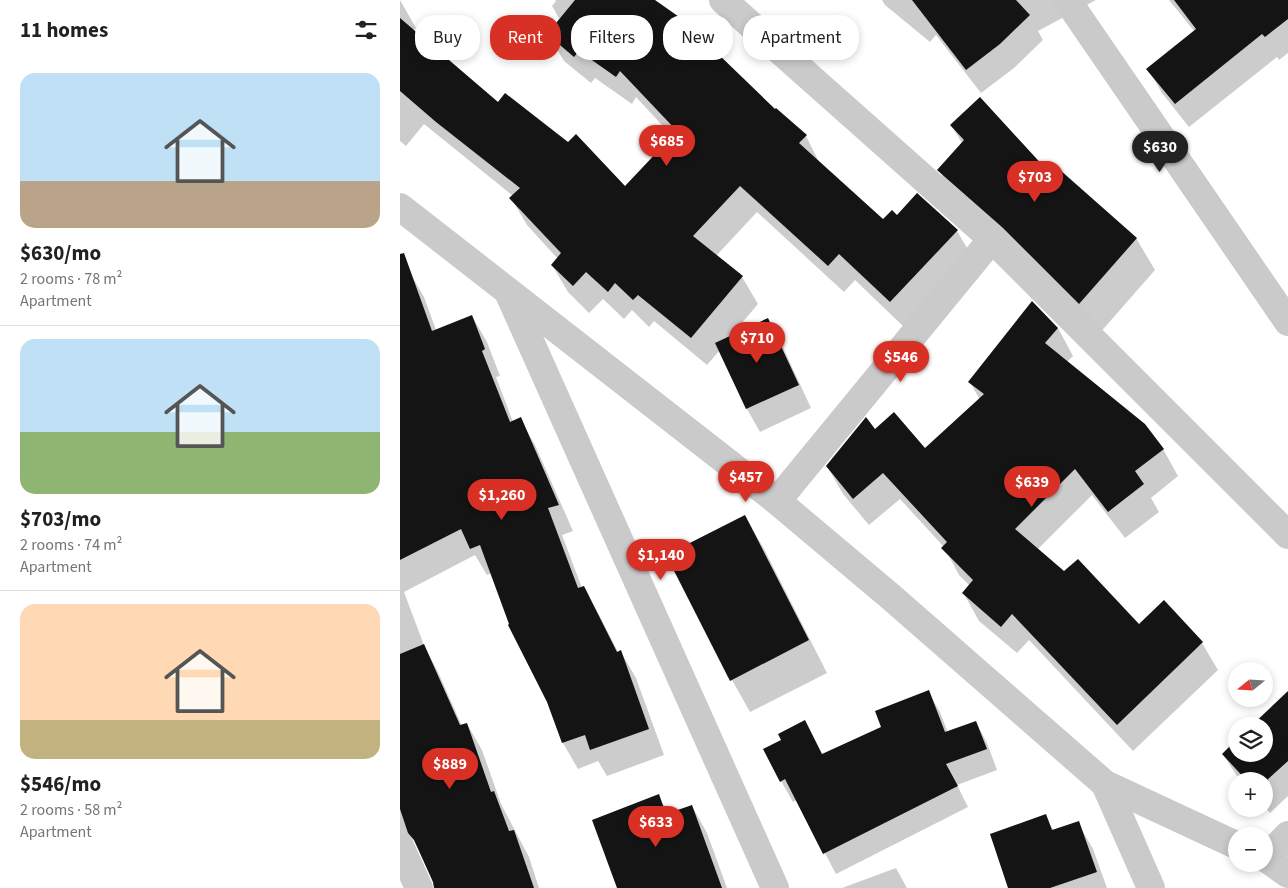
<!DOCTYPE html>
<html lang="en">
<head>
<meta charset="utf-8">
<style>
  :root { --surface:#fff; --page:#f2f2f2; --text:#202124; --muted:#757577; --line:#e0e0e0; --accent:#d93025 }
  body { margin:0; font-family:"Source Sans 3",sans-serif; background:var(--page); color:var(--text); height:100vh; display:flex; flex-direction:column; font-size:19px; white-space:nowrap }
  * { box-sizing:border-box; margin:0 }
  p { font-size:16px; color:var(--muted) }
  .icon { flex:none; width:28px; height:28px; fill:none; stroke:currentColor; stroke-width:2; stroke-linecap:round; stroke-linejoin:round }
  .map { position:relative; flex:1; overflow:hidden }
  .panel { display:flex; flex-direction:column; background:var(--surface); width:400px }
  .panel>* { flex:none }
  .top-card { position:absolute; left:15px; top:15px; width:475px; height:45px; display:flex; gap:10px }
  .needle { width:32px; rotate:252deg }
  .buttons { position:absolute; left:828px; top:662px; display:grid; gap:10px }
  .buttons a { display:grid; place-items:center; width:45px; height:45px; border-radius:50%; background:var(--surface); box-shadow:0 2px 8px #0003; font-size:25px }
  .price { position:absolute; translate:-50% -42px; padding:0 11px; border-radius:18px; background:var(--accent); color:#fff; font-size:16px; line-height:32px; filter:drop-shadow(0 1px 2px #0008) }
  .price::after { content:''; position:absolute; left:50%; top:30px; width:15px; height:11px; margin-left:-8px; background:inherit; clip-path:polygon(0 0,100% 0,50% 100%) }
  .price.active { background:#222; color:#fff }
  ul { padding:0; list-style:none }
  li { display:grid; align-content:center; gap:10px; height:265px; padding:0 20px }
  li+li { border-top:1px solid var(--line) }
  li span { display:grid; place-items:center; height:155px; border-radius:15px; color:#555 }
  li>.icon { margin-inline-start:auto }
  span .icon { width:90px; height:90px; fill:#fffc; stroke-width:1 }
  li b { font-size:21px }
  h2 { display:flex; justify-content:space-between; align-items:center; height:60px; padding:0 20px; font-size:21px }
  .chip { padding:0 18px; border-radius:20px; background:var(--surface); box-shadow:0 2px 8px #0003; font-size:18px; line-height:45px }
  .chip.active { background:var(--accent); color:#fff }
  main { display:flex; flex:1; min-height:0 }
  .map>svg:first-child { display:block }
</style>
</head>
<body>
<main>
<section class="panel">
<h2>11 homes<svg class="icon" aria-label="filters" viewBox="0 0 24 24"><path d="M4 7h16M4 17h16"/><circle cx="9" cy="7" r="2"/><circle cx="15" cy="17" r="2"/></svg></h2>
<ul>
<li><span style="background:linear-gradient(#bfe0f5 70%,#b9a48a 0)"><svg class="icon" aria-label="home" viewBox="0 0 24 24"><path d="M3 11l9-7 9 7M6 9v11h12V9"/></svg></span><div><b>$630/mo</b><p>2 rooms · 78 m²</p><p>Apartment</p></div></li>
<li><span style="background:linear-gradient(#bfe0f5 60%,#8fb573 0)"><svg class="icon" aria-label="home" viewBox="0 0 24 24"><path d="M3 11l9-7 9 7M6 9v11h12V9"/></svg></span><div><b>$703/mo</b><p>2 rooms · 74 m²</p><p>Apartment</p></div></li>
<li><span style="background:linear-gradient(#ffd9b3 75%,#c2b280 0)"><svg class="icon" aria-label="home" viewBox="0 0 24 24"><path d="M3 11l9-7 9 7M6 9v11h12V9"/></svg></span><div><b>$546/mo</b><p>2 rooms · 58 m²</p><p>Apartment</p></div></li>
</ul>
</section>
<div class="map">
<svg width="888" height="888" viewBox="0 0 888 888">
  <rect width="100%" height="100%" fill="#fff"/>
  <g fill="#0003">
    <path d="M0,0L16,28L12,31L98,104L225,188L273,137L236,97L232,104L195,78L191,83L164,61L148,34L160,20L152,6L156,1L155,0H253L375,111L406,136L420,164L483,221L497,217L517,195L557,231L573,258L506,329L455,280L444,292L357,212L316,256L342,277L358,304L330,337L368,320L381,343L411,408L360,432L347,409L320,350L307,365L254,321L249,327L232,310L224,319L203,299L189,313L168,292L152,265L158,259L127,225L111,198L113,196L24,124L6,146L0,141Z"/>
    <path d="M482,0H696L638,31L643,40L614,68L581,93L536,35L530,42L485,5Z"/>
    <path d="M769,0H888V53L879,60L877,57L789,127L762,93L748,69L795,32Z"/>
    <path d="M551,125L646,170L736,238L755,270L698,335L557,201L539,170L562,143Z"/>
    <path d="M9,271L24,297L36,330L72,316L87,342L100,376L96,377L113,422L120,419L135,445L173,531L162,535L182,588L198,613L218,652H221L236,678L264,755L207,776L198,761L178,769L163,743L148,702L111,624L92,573L87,575L75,555L4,592L25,648L38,672L62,726L67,724L82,750L101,804L129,857L139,888H35L24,858L13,839L5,842L0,834V274Z"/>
    <path d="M658,328L673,356L667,362L763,449L778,476L751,498L759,512L725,538L692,495L637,550L664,573L739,625L764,602L802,643L818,670L733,751L629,640L617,653L579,621L564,594L570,586L559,575L544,547L500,499L469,525L443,494L427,466L475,430L525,450L580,400L570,382Z"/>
    <path d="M345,516L364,549L427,673L350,712L332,680Z"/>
    <path d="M528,692L540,712L548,733L576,722L587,743L597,770L557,785L568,807L436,874L397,800L393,802L381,781L422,755L483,728Z"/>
    <path d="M888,693V796L870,813L864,806V781H840L823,754L836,742V754H864V726H853Z"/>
    <path d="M258,796L269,814L292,806L307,833L327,888H218Z"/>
    <path d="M645,816L654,831L678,823L693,849L707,888H610Z"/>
    <path d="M496,868L507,888H442Z"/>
  </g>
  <g fill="#141414">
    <path d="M175,0H255L282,19L314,52L315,51L375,109L376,108L407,135L399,143L483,219L492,210L497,215L517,193L558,230L490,302L439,254L428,266L340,186L293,236L343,276L291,338L238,295L233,300L215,283L208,292L186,272L173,286L151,265L161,253L109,198L120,188L36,122L0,91V18L98,102L105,93L168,142L176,134L225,186L277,131L220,71L216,77L179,51L174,57L147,34Z"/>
    <path d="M512,0H616L630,15L600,44L566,70Z"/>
    <path d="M774,0H888V19L865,37L862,34L775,104L746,69L796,29Z"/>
    <path d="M580,97L646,169L651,162L737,238L679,304L603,228L537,170L564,140L550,125Z"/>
    <path d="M4,253L32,331L72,315L85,349L82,351L110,422L121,417L159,505L148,508L178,588L184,586L217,652L221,650L249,729L190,750L185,735L162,743L147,702L108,625L109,624L80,545L70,549L61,529L0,560V254Z"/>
    <path d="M632,301L658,328L645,343L745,424L764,449L735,471L744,484L708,512L675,469L615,529L664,571L678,559L739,624L764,600L803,642L717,725L612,614L601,627L562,593L573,580L541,548L547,542L483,473L453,499L426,466L466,417L475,429L494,412L525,448L584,394L568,382Z"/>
    <path d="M368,318L399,385L346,409L315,343Z"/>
    <path d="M345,515L409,640L330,681L266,555Z"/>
    <path d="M24,644L60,725L67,723L91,792L94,791L109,831L114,830L134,888H34L33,882L14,840L8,833L0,809V654Z"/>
    <path d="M529,690L545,732L576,721L587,749L546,764L558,786L423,854L385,779L380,782L363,749L381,740L378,734L405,720L422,754L481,727L475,711Z"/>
    <path d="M888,691V761L866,781H847L822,754L836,740V754H864V726H851Z"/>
    <path d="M259,794L266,814L292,805L322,888H217L192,820Z"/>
    <path d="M646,814L652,830L679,821L697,872L650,888H608L590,834Z"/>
  </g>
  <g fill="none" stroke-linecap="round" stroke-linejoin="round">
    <g stroke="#cacaca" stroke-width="28">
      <path d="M323,0L592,239L888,535"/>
      <path d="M667,0L888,322"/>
      <path d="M0,207L377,501L491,597L705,784L836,845"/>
      <path d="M109,294L375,888"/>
      <path d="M377,501L592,239"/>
      <path d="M705,784L751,888"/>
      <path d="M0,846L19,888"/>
      <path d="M864,857L888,874"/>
      <path d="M866,858L888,835"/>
    </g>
  </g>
</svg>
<div class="buttons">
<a><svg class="needle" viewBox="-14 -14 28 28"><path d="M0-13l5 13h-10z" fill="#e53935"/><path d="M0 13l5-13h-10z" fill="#757577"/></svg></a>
<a><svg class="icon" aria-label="layers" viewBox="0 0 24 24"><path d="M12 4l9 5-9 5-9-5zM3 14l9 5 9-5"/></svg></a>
<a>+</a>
<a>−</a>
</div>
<b class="price" style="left:267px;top:167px">$685</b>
<b class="price active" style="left:760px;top:173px">$630</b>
<b class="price" style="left:635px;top:203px">$703</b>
<b class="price" style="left:357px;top:364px">$710</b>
<b class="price" style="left:501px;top:383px">$546</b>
<b class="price" style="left:346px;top:503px">$457</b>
<b class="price" style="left:632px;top:508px">$639</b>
<b class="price" style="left:102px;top:521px">$1,260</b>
<b class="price" style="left:261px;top:581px">$1,140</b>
<b class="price" style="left:50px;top:790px">$889</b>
<b class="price" style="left:256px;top:848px">$633</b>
<div class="top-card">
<a class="chip">Buy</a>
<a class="chip active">Rent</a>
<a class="chip">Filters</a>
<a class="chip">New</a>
<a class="chip">Apartment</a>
</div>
</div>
</main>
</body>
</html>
